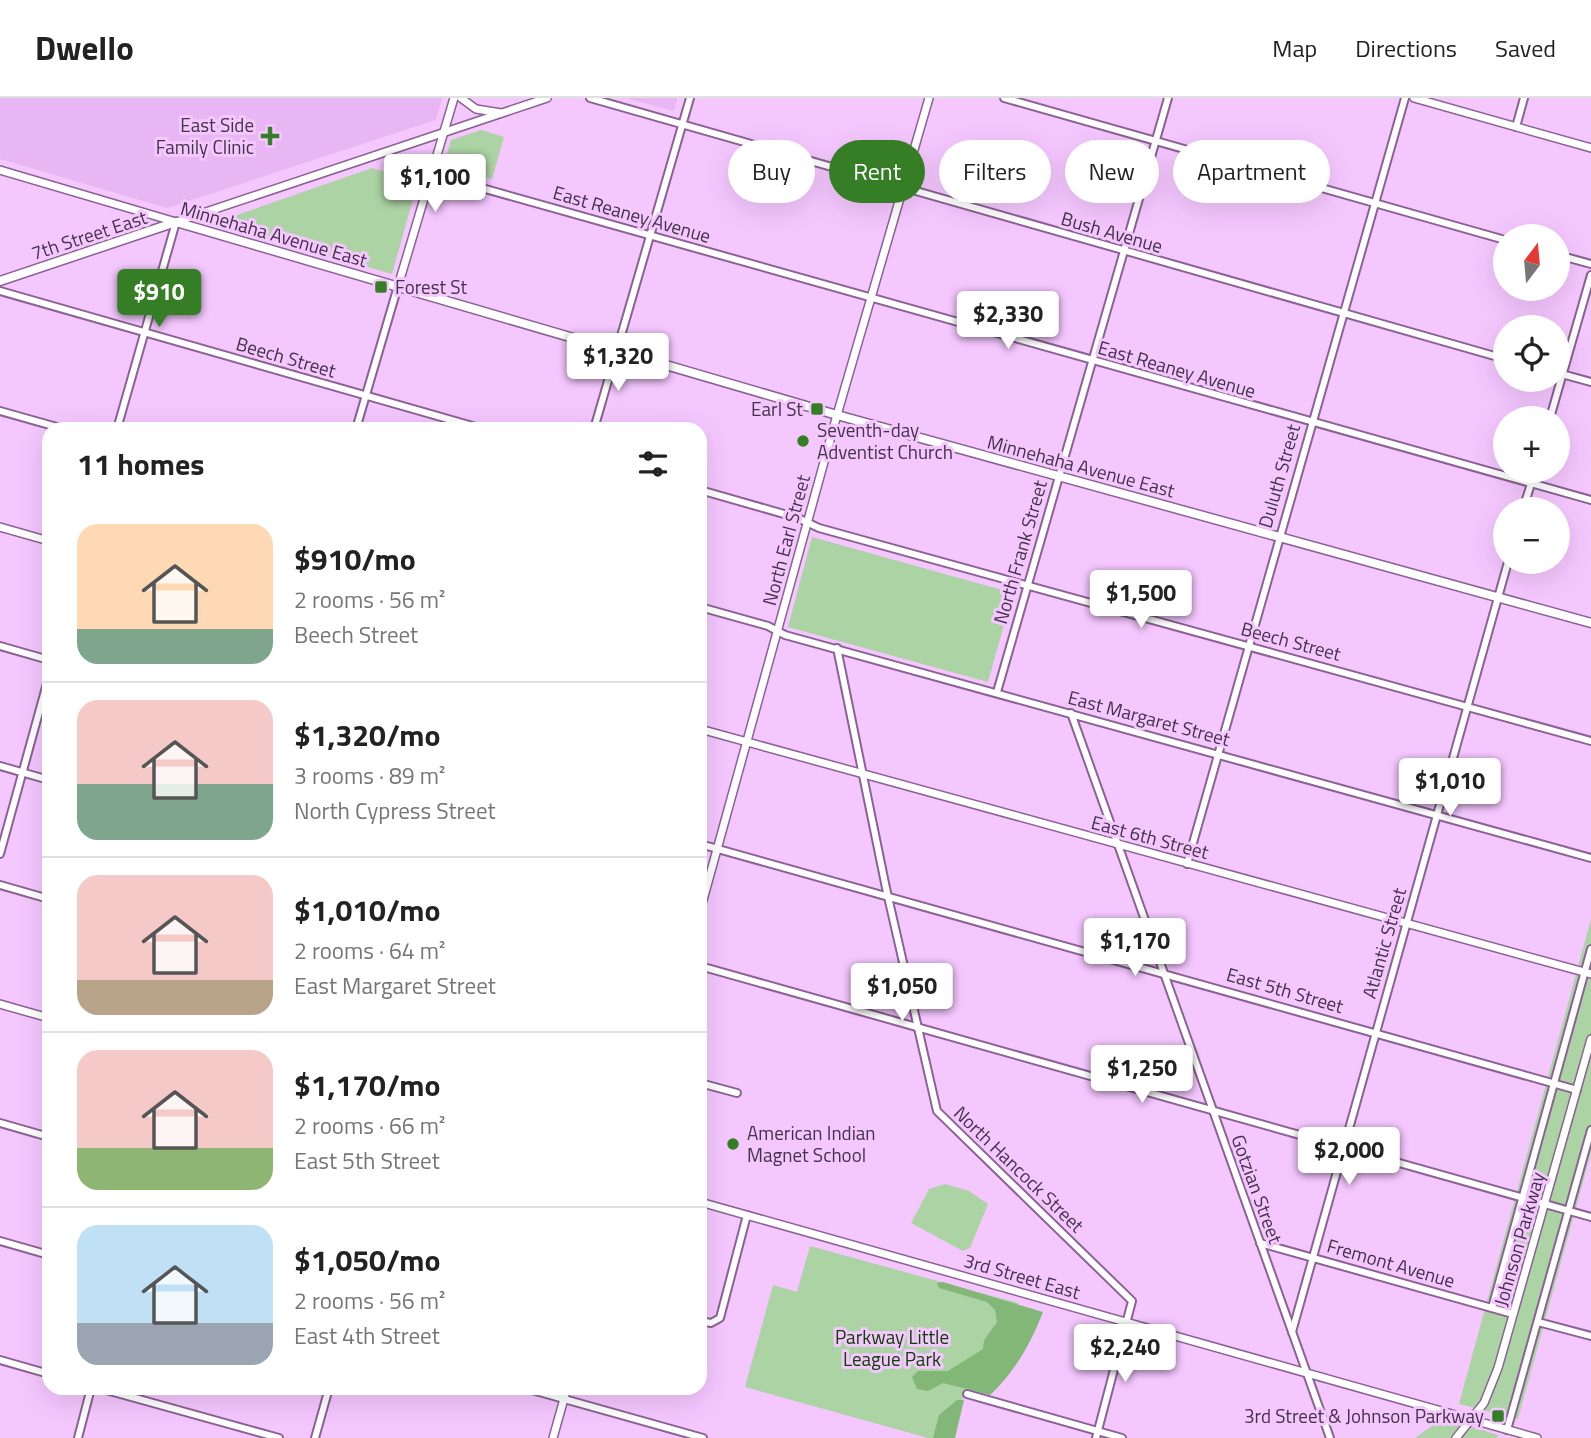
<!DOCTYPE html>
<html lang="en">
<head>
<meta charset="utf-8">
<style>
  :root { --surface:#fff; --page:#f2f2f2; --text:#222; --muted:#767676; --line:#e0e0e0; --accent:#357e25 }
  body { margin:0; font-family:"Titillium Web",sans-serif; background:var(--page); color:var(--text); height:100vh; display:flex; flex-direction:column; font-size:26px; white-space:nowrap }
  * { box-sizing:border-box; margin:0 }
  p { font-size:23px; color:var(--muted) }
  .icon { flex:none; width:38px; height:38px; fill:none; stroke:currentColor; stroke-width:2; stroke-linecap:round; stroke-linejoin:round }
  .map { position:relative; flex:1; overflow:hidden }
  .side { position:absolute; left:42px; top:324px; width:665px; height:973px; display:flex; flex-direction:column; background:var(--surface); border-radius:21px; box-shadow:0 7px 28px #0002 }
  .side>* { flex:none }
  .hud { position:absolute; left:728px; top:42px; width:665px; height:63px; display:flex; gap:14px }
  .needle { width:46px; rotate:16deg }
  .buttons { position:absolute; left:1493px; top:126px; display:grid; gap:14px }
  .buttons a { display:grid; place-items:center; width:77px; height:77px; border-radius:50%; background:var(--surface); box-shadow:0 7px 28px #0002; font-size:35px }
  .price { position:absolute; translate:-50% -60px; padding:0 16px; border-radius:7px; background:#fff; color:#222; font-size:23px; line-height:46px; filter:drop-shadow(0 2px 4px #0008) }
  .price::after { content:''; position:absolute; left:50%; top:42px; width:21px; height:16px; margin-left:-10px; background:inherit; clip-path:polygon(0 0,100% 0,50% 100%) }
  .price.on { background:var(--accent); color:#fff }
  ul { padding:0; list-style:none }
  li { display:flex; align-items:center; gap:21px; height:175px; padding:0 35px }
  li+li { border-top:2px solid var(--line) }
  li span { display:grid; place-items:center; flex:none; width:196px; height:140px; border-radius:21px; color:#555 }
  li>.icon { margin-inline-start:auto }
  span .icon { width:84px; height:84px; fill:#fffc; stroke-width:1 }
  li b { font-size:30px }
  h2 { display:flex; justify-content:space-between; align-items:center; height:84px; padding:0 35px; font-size:30px }
  .chip { padding:0 24px; border-radius:32px; background:var(--surface); box-shadow:0 7px 28px #0002; font-size:24px; line-height:63px }
  .chip.on { background:var(--accent); color:#fff }
  header { display:flex; align-items:center; gap:42px; box-sizing:border-box; height:98px; padding:0 35px; background:var(--surface); border-bottom:2px solid var(--line) }
  header strong { font-size:33px }
  nav { display:flex; gap:38px; margin-inline-start:auto; font-size:24px }
  .map>svg:first-child { display:block }
</style>
</head>
<body>
<header>
<strong>Dwello</strong>
<nav><a>Map</a><a>Directions</a><a>Saved</a></nav>
</header>
<div class="map">
<svg width="1591" height="1340" viewBox="0 0 1591 1340">
  <rect width="100%" height="100%" fill="#f5c7ff"/>
  <g fill="#e8b7f3">
    <path d="M0,0H442L436,22L167,110L0,61Z"/>
    <path d="M626,0H678L674,13Z"/>
  </g>
  <g fill="#acd3a4">
    <path d="M481,32L504,39L492,81L444,67L451,42Z"/>
    <path d="M372,70L418,83L392,176L214,125Z"/>
    <path d="M812,439L1013,495L988,584L788,529Z"/>
    <path d="M1591,821V1055L1518,1321L1459,1306Z"/>
    <path d="M945,1086L969,1093L988,1106L970,1150L963,1153L911,1125L929,1091Z"/>
    <path d="M810,1148L1018,1205L993,1295L966,1288L952,1340H928L745,1289L773,1187L797,1194Z"/>
    <path d="M1443,1320L1498,1337L1497,1340H1415Z"/>
  </g>
  <g fill="#83b778">
    <path d="M943,1184L1043,1214C1031,1245 1015,1274 990,1297L943,1285L928,1293L917,1291L912,1279L918,1273H948L983,1251L984,1242L997,1224L995,1212L987,1204L939,1190L937,1185Z"/>
    <path d="M957,1302H964L955,1340H933L939,1317Z"/>
  </g>
  <g fill="none" stroke-linecap="round" stroke-linejoin="round">
    <defs>
      <g id="minor">
        <path d="M590,0L1505,261"/>
        <path d="M1004,0L1505,142"/>
        <path d="M1516,29L1524,0"/>
        <path d="M432,76L1591,402"/>
        <path d="M1558,157L1591,166"/>
        <path d="M0,193L483,331"/>
        <path d="M1558,275L1591,284"/>
        <path d="M0,313L64,331"/>
        <path d="M1550,320L1591,177"/>
        <path d="M117,331L176,124"/>
        <path d="M356,331L398,188"/>
        <path d="M594,331L690,0"/>
        <path d="M700,392L798,420L819,430L1591,643"/>
        <path d="M1523,411L1535,373"/>
        <path d="M700,509L768,528L785,537L1591,760"/>
        <path d="M0,548L49,562"/>
        <path d="M837,550L886,790L937,1013L1132,1203L1096,1340"/>
        <path d="M997,594L1168,0"/>
        <path d="M1071,615L1330,1340"/>
        <path d="M0,668L49,682"/>
        <path d="M700,746L1577,992"/>
        <path d="M0,756L49,578"/>
        <path d="M1187,766L1405,0"/>
        <path d="M0,787L49,801"/>
        <path d="M700,868L1591,1119"/>
        <path d="M700,985L737,995"/>
        <path d="M0,1025L49,1039"/>
        <path d="M0,1143L49,1157"/>
        <path d="M1260,1145L1513,1216"/>
        <path d="M1492,1210L1591,851"/>
        <path d="M700,1223L711,1225L720,1220L747,1117"/>
        <path d="M1538,1224L1591,1238"/>
        <path d="M1292,1234L1508,464"/>
        <path d="M0,1262L49,1276"/>
        <path d="M99,1290L279,1340"/>
        <path d="M525,1290L703,1340"/>
        <path d="M967,1296L1122,1340"/>
        <path d="M1507,1332L1591,1032"/>
        <path d="M78,1340L91,1290"/>
        <path d="M315,1340L329,1290"/>
      </g>
      <g id="tertiary">
        <path d="M461,0L476,11L501,15"/>
        <path d="M1414,0L1591,50"/>
        <path d="M0,72L176,124L547,0"/>
        <path d="M398,188L454,0"/>
        <path d="M0,429L49,443"/>
        <path d="M700,631L1591,876"/>
        <path d="M700,813L837,317L929,0"/>
        <path d="M0,906L49,920"/>
        <path d="M700,1104L1537,1340"/>
        <path d="M553,1340L567,1290"/>
        <path d="M1456,1340L1484,1305L1498,1270L1591,941"/>
      </g>
      <path id="secondary" d="M0,183L176,124L837,317L1591,525"/>
    </defs>
    <use href="#minor" stroke="#8a6293" stroke-width="10"/>
    <use href="#tertiary" stroke="#8a6293" stroke-width="10"/>
    <use href="#secondary" stroke="#8a6293" stroke-width="11"/>
    <use href="#minor" stroke="#fff" stroke-width="6"/>
    <use href="#tertiary" stroke="#fff" stroke-width="7"/>
    <use href="#secondary" stroke="#fff" stroke-width="8"/>
  </g>
  <g fill="#357e25" stroke="#f5c7ff" stroke-width="2.5">
    <path d="M266.5 27.5h7v7h7v7h-7v7h-7v-7h-7v-7h7z"/>
    <rect x="374" y="182" width="14" height="14" rx="3.5"/>
    <rect x="810" y="304" width="14" height="14" rx="3.5"/>
    <circle cx="803" cy="343" r="7"/>
    <circle cx="733" cy="1046" r="7"/>
    <rect x="1491" y="1311" width="14" height="14" rx="3.5"/>
  </g>
  <g text-anchor="middle" stroke-width="6" stroke-linejoin="round" paint-order="stroke">
    <g font-size="19" fill="#453349" stroke="#f5c7ff" text-anchor="end">
      <text x="254" y="34">East Side<tspan x="254" dy="22">Family Clinic</tspan></text>
      <text x="395" y="196" text-anchor="start">Forest St</text>
      <text x="803" y="318">Earl St</text>
      <text x="817" y="339" text-anchor="start">Seventh-day<tspan x="817" dy="22">Adventist Church</tspan></text>
      <text x="747" y="1042" text-anchor="start">American Indian<tspan x="747" dy="22">Magnet School</tspan></text>
      <text x="1484" y="1325">3rd Street &amp; Johnson Parkway</text>
    </g>
    <g font-size="19" fill="#453349" stroke="#f5c7ff">
      <text transform="translate(632 116) rotate(16)" y="7">East Reaney Avenue</text>
      <text transform="translate(1112 134) rotate(16)" y="7">Bush Avenue</text>
      <text transform="translate(274 136) rotate(16)" y="7">Minnehaha Avenue East</text>
      <text transform="translate(89 137) rotate(-18)" y="7">7th Street East</text>
      <text transform="translate(286 259) rotate(16)" y="7">Beech Street</text>
      <text transform="translate(1177 271) rotate(16)" y="7">East Reaney Avenue</text>
      <text transform="translate(1081 368) rotate(15)" y="7">Minnehaha Avenue East</text>
      <text transform="translate(1279 378) rotate(-74)" y="7">Duluth Street</text>
      <text transform="translate(786 442) rotate(-75)" y="7">North Earl Street</text>
      <text transform="translate(1020 454) rotate(-74)" y="7">North Frank Street</text>
      <text transform="translate(1291 543) rotate(15)" y="7">Beech Street</text>
      <text transform="translate(1149 620) rotate(15)" y="7">East Margaret Street</text>
      <text transform="translate(1150 739) rotate(15)" y="7">East 6th Street</text>
      <text transform="translate(1384 845) rotate(-74)" y="7">Atlantic Street</text>
      <text transform="translate(1285 892) rotate(16)" y="7">East 5th Street</text>
      <text transform="translate(1019 1071) rotate(44)" y="7">North Hancock Street</text>
      <text transform="translate(1257 1091) rotate(70)" y="7">Gotzian Street</text>
      <text transform="translate(1519 1141) rotate(-74)" y="7">Johnson Parkway</text>
      <text transform="translate(1391 1165) rotate(16)" y="7">Fremont Avenue</text>
      <text transform="translate(1022 1178) rotate(16)" y="7">3rd Street East</text>
    </g>
    <g font-size="19" fill="#0c4100" stroke="#f5c7ff">
      <text x="892" y="1246">Parkway Little<tspan x="892" dy="22">League Park</tspan></text>
    </g>
  </g>
</svg>
<div class="buttons">
<a><svg class="needle" viewBox="-14 -14 28 28"><path d="M0-13l5 13h-10z" fill="#e53935"/><path d="M0 13l5-13h-10z" fill="#767676"/></svg></a>
<a><svg class="icon" aria-label="locate" viewBox="0 0 24 24"><circle cx="12" cy="12" r="6"/><path d="M12 2v4M12 18v4M2 12h4M18 12h4"/></svg></a>
<a>+</a>
<a>−</a>
</div>
<b class="price" style="left:435px;top:116px">$1,100</b>
<b class="price on" style="left:159px;top:231px">$910</b>
<b class="price" style="left:1008px;top:253px">$2,330</b>
<b class="price" style="left:618px;top:295px">$1,320</b>
<b class="price" style="left:1141px;top:532px">$1,500</b>
<b class="price" style="left:1450px;top:720px">$1,010</b>
<b class="price" style="left:1135px;top:880px">$1,170</b>
<b class="price" style="left:902px;top:925px">$1,050</b>
<b class="price" style="left:1142px;top:1007px">$1,250</b>
<b class="price" style="left:1349px;top:1089px">$2,000</b>
<b class="price" style="left:1125px;top:1286px">$2,240</b>
<div class="hud">
<a class="chip">Buy</a>
<a class="chip on">Rent</a>
<a class="chip">Filters</a>
<a class="chip">New</a>
<a class="chip">Apartment</a>
</div>
<section class="side">
<h2>11 homes<svg class="icon" aria-label="filters" viewBox="0 0 24 24"><path d="M4 7h16M4 17h16"/><circle cx="9" cy="7" r="2"/><circle cx="15" cy="17" r="2"/></svg></h2>
<ul>
<li><span style="background:linear-gradient(#ffd9b3 75%,#7fa58c 0)"><svg class="icon" aria-label="home" viewBox="0 0 24 24"><path d="M3 11l9-7 9 7M6 9v11h12V9"/></svg></span><div><b>$910/mo</b><p>2 rooms · 56 m²</p><p>Beech Street</p></div></li>
<li><span style="background:linear-gradient(#f6c9c9 60%,#7fa58c 0)"><svg class="icon" aria-label="home" viewBox="0 0 24 24"><path d="M3 11l9-7 9 7M6 9v11h12V9"/></svg></span><div><b>$1,320/mo</b><p>3 rooms · 89 m²</p><p>North Cypress Street</p></div></li>
<li><span style="background:linear-gradient(#f6c9c9 75%,#b9a48a 0)"><svg class="icon" aria-label="home" viewBox="0 0 24 24"><path d="M3 11l9-7 9 7M6 9v11h12V9"/></svg></span><div><b>$1,010/mo</b><p>2 rooms · 64 m²</p><p>East Margaret Street</p></div></li>
<li><span style="background:linear-gradient(#f6c9c9 70%,#8fb573 0)"><svg class="icon" aria-label="home" viewBox="0 0 24 24"><path d="M3 11l9-7 9 7M6 9v11h12V9"/></svg></span><div><b>$1,170/mo</b><p>2 rooms · 66 m²</p><p>East 5th Street</p></div></li>
<li><span style="background:linear-gradient(#bfe0f5 70%,#9aa5b1 0)"><svg class="icon" aria-label="home" viewBox="0 0 24 24"><path d="M3 11l9-7 9 7M6 9v11h12V9"/></svg></span><div><b>$1,050/mo</b><p>2 rooms · 56 m²</p><p>East 4th Street</p></div></li>
</ul>
</section>
</div>
</body>
</html>
